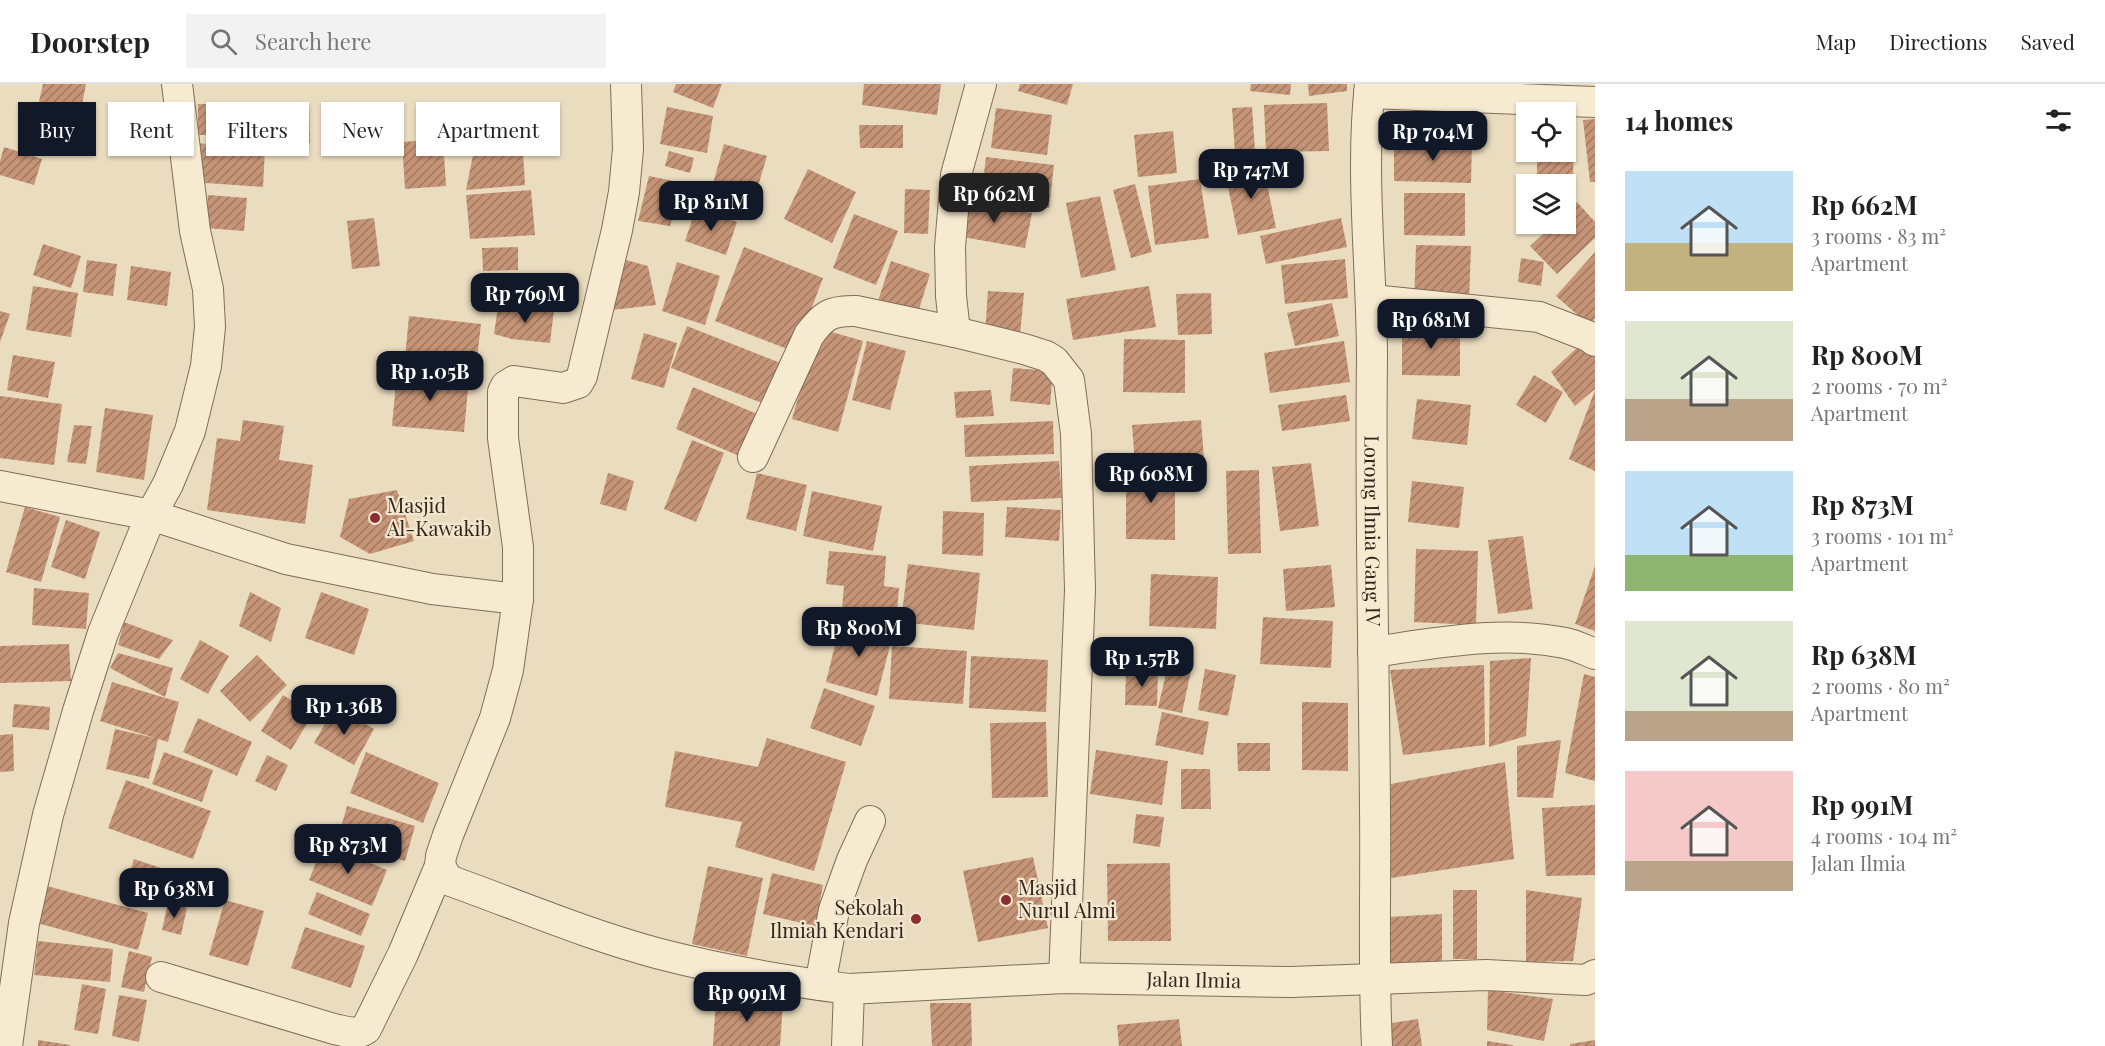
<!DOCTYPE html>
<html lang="en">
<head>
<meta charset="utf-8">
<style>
  :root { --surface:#fff; --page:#f2f2f2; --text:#222; --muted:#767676; --line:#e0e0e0; --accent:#111827 }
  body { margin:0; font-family:"Playfair Display",serif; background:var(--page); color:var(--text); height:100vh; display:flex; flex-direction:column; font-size:22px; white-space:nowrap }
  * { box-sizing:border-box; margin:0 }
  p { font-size:20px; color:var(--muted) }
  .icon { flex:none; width:33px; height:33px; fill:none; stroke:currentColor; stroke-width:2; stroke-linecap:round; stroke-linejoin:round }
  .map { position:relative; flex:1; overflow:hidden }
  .sheet { display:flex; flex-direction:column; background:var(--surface); width:510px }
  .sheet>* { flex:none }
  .banner { position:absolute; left:18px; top:18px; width:570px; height:54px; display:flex; gap:12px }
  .controls { position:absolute; left:1516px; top:18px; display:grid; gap:12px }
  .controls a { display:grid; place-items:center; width:60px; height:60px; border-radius:0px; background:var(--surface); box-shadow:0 2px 4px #0004; font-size:30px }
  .price { position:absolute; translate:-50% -51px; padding:0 14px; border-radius:12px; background:var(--accent); color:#fff; font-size:20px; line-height:39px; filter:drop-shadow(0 2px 3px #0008) }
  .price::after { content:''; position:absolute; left:50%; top:36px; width:18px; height:14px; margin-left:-9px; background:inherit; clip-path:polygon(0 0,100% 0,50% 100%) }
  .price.on { background:#222; color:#fff }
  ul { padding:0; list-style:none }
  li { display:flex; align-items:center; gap:18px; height:150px; padding:0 30px }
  li span { display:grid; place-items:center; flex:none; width:168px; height:120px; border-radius:0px; color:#555 }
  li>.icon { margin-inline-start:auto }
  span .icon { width:72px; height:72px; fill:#fffc; stroke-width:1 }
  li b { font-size:26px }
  h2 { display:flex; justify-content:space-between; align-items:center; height:72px; padding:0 30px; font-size:26px }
  .tag { padding:0 21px; border-radius:0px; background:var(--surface); box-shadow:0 2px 4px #0004; font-size:21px; line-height:54px }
  .tag.on { background:var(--accent); color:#fff }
  header { display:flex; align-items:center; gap:36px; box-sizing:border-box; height:84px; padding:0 30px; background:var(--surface); border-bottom:2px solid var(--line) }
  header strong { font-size:28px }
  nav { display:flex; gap:33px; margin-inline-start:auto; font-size:21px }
  .search { width:420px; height:54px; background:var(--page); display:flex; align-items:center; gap:15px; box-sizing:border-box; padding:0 21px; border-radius:0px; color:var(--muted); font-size:22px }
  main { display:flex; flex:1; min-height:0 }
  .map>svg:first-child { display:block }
</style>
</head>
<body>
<header>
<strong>Doorstep</strong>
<div class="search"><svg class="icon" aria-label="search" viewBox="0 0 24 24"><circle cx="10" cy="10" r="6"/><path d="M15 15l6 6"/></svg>Search here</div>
<nav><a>Map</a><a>Directions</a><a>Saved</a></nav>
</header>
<main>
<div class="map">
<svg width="1595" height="962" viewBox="0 0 1595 962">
  <defs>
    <pattern id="building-hatch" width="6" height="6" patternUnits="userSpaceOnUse" patternTransform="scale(1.5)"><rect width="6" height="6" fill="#c69577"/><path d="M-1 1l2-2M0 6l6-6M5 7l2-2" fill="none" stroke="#a17961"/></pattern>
  </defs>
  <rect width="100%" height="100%" fill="#eadcbf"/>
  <g fill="url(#building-hatch)">
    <path d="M43,0H86L80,31L38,22Z"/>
    <path d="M676,0H722L713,24L673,8Z"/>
    <path d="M864,0H941L937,31L862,21Z"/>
    <path d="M1020,0H1073L1067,21L1018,7Z"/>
    <path d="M1251,0H1291L1290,11L1250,7Z"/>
    <path d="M1308,0H1347V7L1309,12Z"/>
    <path d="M1327,19L1329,67L1266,68L1264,21Z"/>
    <path d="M198,20L266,21L263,51H198Z"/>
    <path d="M273,20H309L310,59H274Z"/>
    <path d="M532,20L536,67L466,65L463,21Z"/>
    <path d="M1412,21H1469V42H1413Z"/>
    <path d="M667,23L713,32L707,69L660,60Z"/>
    <path d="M1252,23L1255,67L1235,69L1232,24Z"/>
    <path d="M996,24L1052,31L1047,71L991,64Z"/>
    <path d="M1595,35V98H1590L1583,36Z"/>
    <path d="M1566,37L1574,38L1573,97L1537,96V68H1566Z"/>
    <path d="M859,41H903V64H860Z"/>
    <path d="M1173,47L1177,89L1138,93L1134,51Z"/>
    <path d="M443,55L446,102L405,105L402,58Z"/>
    <path d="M1394,58L1472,59L1471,99L1394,97Z"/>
    <path d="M194,59L265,64L263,103L192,98Z"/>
    <path d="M724,60L767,72L753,119L711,107Z"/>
    <path d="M4,63L42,75L34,101L0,91V77Z"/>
    <path d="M523,67L525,101L466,106L473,71Z"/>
    <path d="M669,67L694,74L690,89L665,82Z"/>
    <path d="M986,73L1054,81L1049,124L981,115Z"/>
    <path d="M1263,81L1276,144L1238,151L1225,89Z"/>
    <path d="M808,85L856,108L832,159L784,135Z"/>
    <path d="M649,92L683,99L670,142L638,137Z"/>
    <path d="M1200,95L1209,154L1155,161L1148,102Z"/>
    <path d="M1135,100L1152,168L1131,174L1113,106Z"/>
    <path d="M905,105L930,106L928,150L904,149Z"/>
    <path d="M531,106L535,151L470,155L466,111Z"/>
    <path d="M1404,109H1465V152L1404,151Z"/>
    <path d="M208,111L247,114L244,147L206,144Z"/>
    <path d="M1100,112L1116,186L1081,194L1066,119Z"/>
    <path d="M964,117L1032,129L1025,164L957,152Z"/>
    <path d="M1577,118L1595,138V154L1557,190L1530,162L1554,140H1566V128Z"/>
    <path d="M696,124L737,138L726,171L685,157Z"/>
    <path d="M854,130L898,147L876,201L833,184Z"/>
    <path d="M374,134L380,182L352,185L347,137Z"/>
    <path d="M1341,134L1347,163L1266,180L1260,152Z"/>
    <path d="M43,160L81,172L71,204L33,191Z"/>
    <path d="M1416,161L1471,162L1469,220L1414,219Z"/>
    <path d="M518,163V186L483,187L482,164Z"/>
    <path d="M744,163L823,194L795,268L715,237Z"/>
    <path d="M1595,168V234L1589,241L1556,212Z"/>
    <path d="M615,173L648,182L656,221L603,227Z"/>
    <path d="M1521,174L1544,178L1541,202L1518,198Z"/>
    <path d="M1345,175L1348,214L1285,220L1281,181Z"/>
    <path d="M87,176L117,180L113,212L83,208Z"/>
    <path d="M891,177L930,190L916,235L876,223Z"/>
    <path d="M677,178L720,192L705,241L662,227Z"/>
    <path d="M131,182L171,188L167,222L127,216Z"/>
    <path d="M33,202L78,209L71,253L26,246Z"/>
    <path d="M1149,202L1156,243L1073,256L1066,215Z"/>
    <path d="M988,207L1024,209L1020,251L985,249Z"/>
    <path d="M1211,209L1212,250L1178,251L1176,210Z"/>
    <path d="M1332,219L1339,252L1295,262L1287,229Z"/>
    <path d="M516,222L554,226L550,259L512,255L494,250L498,223Z"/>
    <path d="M0,227L10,230L0,258Z"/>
    <path d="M409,232L481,240L475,291L404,284Z"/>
    <path d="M1402,240L1460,241V292L1402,291Z"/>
    <path d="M687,242L783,280L767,321L671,284Z"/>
    <path d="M818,244L863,257L838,348L792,335Z"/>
    <path d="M644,249L677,259L664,304L631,295Z"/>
    <path d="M1124,255L1185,256V309L1123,308Z"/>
    <path d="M867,257L906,267L890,326L852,316Z"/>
    <path d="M1344,257L1350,298L1270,309L1264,269Z"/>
    <path d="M1580,261L1595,267V305L1575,322L1551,288Z"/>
    <path d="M13,271L55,278L48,314L7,306Z"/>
    <path d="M1013,284L1053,287L1050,321L1010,317Z"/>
    <path d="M397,288L469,294L464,348L392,342Z"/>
    <path d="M1534,291L1563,308L1546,339L1516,321Z"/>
    <path d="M693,303L762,332L744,374L676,345Z"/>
    <path d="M991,306L994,332L956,334L954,308Z"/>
    <path d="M1595,306V387L1569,375Z"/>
    <path d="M1346,311L1350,337L1282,347L1278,321Z"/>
    <path d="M0,312L62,320L54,381L0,374Z"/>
    <path d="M1417,315L1471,321L1467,361L1412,355Z"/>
    <path d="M105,324L153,331L144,396L96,388Z"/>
    <path d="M243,336L284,342L279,376L313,381L305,440L207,426L217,354L240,357Z"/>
    <path d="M1201,336L1204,375L1135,380L1132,341Z"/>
    <path d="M1053,337L1054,370L965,373L964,341Z"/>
    <path d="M74,341L92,342L86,380L67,378Z"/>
    <path d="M692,356L724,369L696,438L664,425Z"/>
    <path d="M1059,377L1062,414L971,418L969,382Z"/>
    <path d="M1311,379L1319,442L1280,447L1272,383Z"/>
    <path d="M1126,384H1175V456L1126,455Z"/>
    <path d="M1259,386L1261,469L1228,470L1226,387Z"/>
    <path d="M608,389L634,397L626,427L600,420Z"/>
    <path d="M757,389L807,401L796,447L746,435Z"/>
    <path d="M1412,397L1464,403L1459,444L1408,438Z"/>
    <path d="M397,406L414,457L370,470L340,453L349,415Z"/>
    <path d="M812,407L882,422L873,467L803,452Z"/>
    <path d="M25,423L60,433L41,498L6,488Z"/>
    <path d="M1007,423L1061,426L1059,457L1005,453Z"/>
    <path d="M943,427L984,429L983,472L942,470Z"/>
    <path d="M66,436L100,448L85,495L51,483Z"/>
    <path d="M1523,452L1533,525L1498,530L1488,456Z"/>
    <path d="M1416,465L1478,467L1476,541L1414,538Z"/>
    <path d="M829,467L886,472L884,502L899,504L896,540L841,535L844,502L826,500Z"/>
    <path d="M908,480L980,489L974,546L901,538Z"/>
    <path d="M1331,481L1335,523L1286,527L1283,485Z"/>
    <path d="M1595,482V547L1575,540Z"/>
    <path d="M1151,490L1218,493L1216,545L1149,542Z"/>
    <path d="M34,504L89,509L86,545L32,541Z"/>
    <path d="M250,508L281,524L271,558L239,542Z"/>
    <path d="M321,508L369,525L354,571L305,554Z"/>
    <path d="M1263,533L1333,537L1331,584L1260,580Z"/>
    <path d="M841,536L893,550L877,612L826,598Z"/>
    <path d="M124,538L173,556L159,575L118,561Z"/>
    <path d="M200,556L229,572L208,610L180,595Z"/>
    <path d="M69,560L71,597L0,599V562Z"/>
    <path d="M892,562L967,567L963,620L889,615Z"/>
    <path d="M118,569L173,584L165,613L110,584Z"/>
    <path d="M257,571L287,601L250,638L220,607Z"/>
    <path d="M971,572L1048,576L1046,628L969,624Z"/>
    <path d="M1531,574L1526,652L1489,663L1490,577Z"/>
    <path d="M1168,581L1191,587L1182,629L1158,624Z"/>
    <path d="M1484,581L1485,661L1403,671L1390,586Z"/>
    <path d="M1205,585L1236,591L1228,632L1198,626Z"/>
    <path d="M1126,586H1158L1157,622L1125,621Z"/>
    <path d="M1584,590L1595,593V697L1565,689Z"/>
    <path d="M112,598L179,618L168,658L158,655L149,695L106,685L115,645L155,654L100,637Z"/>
    <path d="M824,604L875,622L861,662L810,644Z"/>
    <path d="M283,611L313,630L291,666L261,647Z"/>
    <path d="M1302,618L1348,619V687L1302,686Z"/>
    <path d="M14,620L50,623L49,646L12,643Z"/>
    <path d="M335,622L374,645L354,681L314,659Z"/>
    <path d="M1162,628L1209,638L1203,671L1155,661Z"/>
    <path d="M198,634L252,658L237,692L183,668Z"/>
    <path d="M1046,638L1048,713L992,714L990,639Z"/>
    <path d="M13,650L14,687L0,688V651Z"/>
    <path d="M767,654L846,678L814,787L735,763L742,738L665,723L675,667L758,683Z"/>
    <path d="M1561,656L1553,714L1517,713V662Z"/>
    <path d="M1237,659H1270V687H1238Z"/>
    <path d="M1096,666L1168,677L1162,721L1090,710Z"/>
    <path d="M164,668L213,686L202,718L152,700Z"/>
    <path d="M366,668L439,699L423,739L350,709Z"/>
    <path d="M267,671L288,681L276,707L255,697Z"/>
    <path d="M1505,678L1514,775L1391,794V700Z"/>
    <path d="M1181,685H1210L1211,725H1181Z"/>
    <path d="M126,696L211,727L193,775L108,744Z"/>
    <path d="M1595,721V791L1546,792L1542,724Z"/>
    <path d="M347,722L415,742L405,777L337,758Z"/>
    <path d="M1136,730L1164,733L1160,763L1133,759Z"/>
    <path d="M324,759L387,786L372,822L309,796Z"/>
    <path d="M1033,773L1048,844L978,858L963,787Z"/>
    <path d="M134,775L164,785L153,821L123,811Z"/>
    <path d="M1170,779L1171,857H1108L1107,780Z"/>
    <path d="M708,782L763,794L747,872L692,860Z"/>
    <path d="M772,789L823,801L815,842L763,830Z"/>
    <path d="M43,801L148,829L138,866L33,838Z"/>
    <rect x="1453" y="806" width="24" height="69"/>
    <path d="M1526,806L1582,814L1573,877L1526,878Z"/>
    <path d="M317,808L370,830L361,852L308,830Z"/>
    <path d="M225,816L264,827L248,882L209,871Z"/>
    <path d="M168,819L187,824L181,851L162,846Z"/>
    <path d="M1442,830V877L1390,881L1388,833Z"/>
    <path d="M305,843L365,862L351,904L291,884Z"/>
    <path d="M38,857L113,865L110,898L34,891Z"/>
    <path d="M129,867L152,873L144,908L121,903Z"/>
    <path d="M82,900L106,905L98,950L74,946Z"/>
    <path d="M1488,906L1553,915L1544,957L1487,946Z"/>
    <path d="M119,911L147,916L139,958L112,952Z"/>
    <path d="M716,914L783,919L780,962H713Z"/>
    <path d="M930,919H971L972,962H932Z"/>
    <path d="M1179,935L1182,962H1119L1117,941Z"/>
    <path d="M1418,935L1422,962H1388L1385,940Z"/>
    <path d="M38,956L70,961V962H38Z"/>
    <path d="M1595,956V962H1570V960Z"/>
    <path d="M1487,957L1513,961V962H1487Z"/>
  </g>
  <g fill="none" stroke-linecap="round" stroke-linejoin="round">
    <defs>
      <g id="minor">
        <path id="s1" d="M1370,0C1360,91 1372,184 1372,275C1370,425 1374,575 1375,725C1376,804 1373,883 1377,962"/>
        <path d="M1369,9L1595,18"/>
        <path d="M1372,216L1539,233L1588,252L1595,257"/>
        <path d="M955,248L951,212L950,163L956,91L981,0"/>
        <path d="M753,373L809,251C823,232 830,226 856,227L955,248L1024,265L1046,272L1054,277L1069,296L1076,350L1080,506L1064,894"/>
        <path d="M0,402L151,431L286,475L432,505L518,515"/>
        <path d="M1373,568C1437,559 1501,546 1565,559C1575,561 1585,566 1595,570"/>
        <path d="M440,782L448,796C518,821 588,851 660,870C722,886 786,897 849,905"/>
        <path d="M161,893L334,945C345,947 356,952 366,945L403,870L440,782L441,772L448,751L495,634L508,586L518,515V463L503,354V308L506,302L514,297L563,304L578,299L582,292L617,146L624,108L628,65L626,0"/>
        <path d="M820,901L834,826L852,776L870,737"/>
        <path d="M7,962L24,839L48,731L78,627L103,549L151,431L168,400L190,347L206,282L210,243L208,205L195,147L177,0"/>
        <path id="s2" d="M847,962L849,905L1064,894L1291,898L1486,891L1586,896L1595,891"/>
      </g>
    </defs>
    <use href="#minor" stroke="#816d59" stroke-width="32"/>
    <use href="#minor" stroke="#f6ead1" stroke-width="30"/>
  </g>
  <g fill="#8c2d31" stroke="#f2e6ce" stroke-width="2">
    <circle cx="375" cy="434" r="6"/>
    <circle cx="1006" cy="816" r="6"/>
    <circle cx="916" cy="835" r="6"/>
  </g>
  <g text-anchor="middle" stroke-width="4.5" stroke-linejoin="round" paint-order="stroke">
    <g font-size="20" fill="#32261c" stroke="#f2e6ce" text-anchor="start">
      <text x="387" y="429">Masjid<tspan x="387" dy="23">Al-Kawakib</tspan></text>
      <text x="1018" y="811">Masjid<tspan x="1018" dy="23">Nurul Almi</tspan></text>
      <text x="904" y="831" text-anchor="end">Sekolah<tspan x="904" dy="23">Ilmiah Kendari</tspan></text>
    </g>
    <g font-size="20" fill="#32261c" stroke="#f2e6ce">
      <text dy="7" stroke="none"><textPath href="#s1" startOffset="447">Lorong Ilmia Gang IV</textPath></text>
      <text dy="7" stroke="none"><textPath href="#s2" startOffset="402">Jalan Ilmia</textPath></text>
    </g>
  </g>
</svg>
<div class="controls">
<a><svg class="icon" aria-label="locate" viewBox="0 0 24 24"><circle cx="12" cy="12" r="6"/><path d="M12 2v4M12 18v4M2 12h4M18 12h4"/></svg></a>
<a><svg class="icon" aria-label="layers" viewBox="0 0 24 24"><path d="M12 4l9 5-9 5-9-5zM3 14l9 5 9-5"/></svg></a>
</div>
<b class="price" style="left:1433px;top:78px">Rp 704M</b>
<b class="price" style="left:1251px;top:116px">Rp 747M</b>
<b class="price on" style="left:994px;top:140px">Rp 662M</b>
<b class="price" style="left:711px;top:148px">Rp 811M</b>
<b class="price" style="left:525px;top:240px">Rp 769M</b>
<b class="price" style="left:1431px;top:266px">Rp 681M</b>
<b class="price" style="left:430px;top:318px">Rp 1.05B</b>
<b class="price" style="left:1151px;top:420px">Rp 608M</b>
<b class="price" style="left:859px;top:574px">Rp 800M</b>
<b class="price" style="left:1142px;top:604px">Rp 1.57B</b>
<b class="price" style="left:344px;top:652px">Rp 1.36B</b>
<b class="price" style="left:348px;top:791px">Rp 873M</b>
<b class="price" style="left:174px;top:835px">Rp 638M</b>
<b class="price" style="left:747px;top:939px">Rp 991M</b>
<div class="banner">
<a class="tag on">Buy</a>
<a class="tag">Rent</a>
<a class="tag">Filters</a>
<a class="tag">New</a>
<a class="tag">Apartment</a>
</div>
</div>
<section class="sheet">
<h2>14 homes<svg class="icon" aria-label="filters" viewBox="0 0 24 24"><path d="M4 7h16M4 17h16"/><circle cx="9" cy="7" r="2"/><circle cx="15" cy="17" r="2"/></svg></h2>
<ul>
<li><span style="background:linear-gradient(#bfe0f5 60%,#c2b280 0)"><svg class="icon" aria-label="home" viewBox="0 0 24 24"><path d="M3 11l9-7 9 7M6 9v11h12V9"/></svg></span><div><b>Rp 662M</b><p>3 rooms · 83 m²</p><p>Apartment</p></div></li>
<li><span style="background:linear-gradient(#dfe7d0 65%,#b9a48a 0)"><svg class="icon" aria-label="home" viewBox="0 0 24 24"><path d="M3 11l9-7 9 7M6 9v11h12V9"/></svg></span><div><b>Rp 800M</b><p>2 rooms · 70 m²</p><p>Apartment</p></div></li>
<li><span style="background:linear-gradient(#bfe0f5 70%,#8fb573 0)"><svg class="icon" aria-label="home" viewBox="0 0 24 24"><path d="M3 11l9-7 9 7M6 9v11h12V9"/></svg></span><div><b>Rp 873M</b><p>3 rooms · 101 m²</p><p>Apartment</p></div></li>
<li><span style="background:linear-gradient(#dfe7d0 75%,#b9a48a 0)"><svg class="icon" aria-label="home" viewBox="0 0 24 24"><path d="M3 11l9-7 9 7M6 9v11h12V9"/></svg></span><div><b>Rp 638M</b><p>2 rooms · 80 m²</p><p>Apartment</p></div></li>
<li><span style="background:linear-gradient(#f6c9c9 75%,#b9a48a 0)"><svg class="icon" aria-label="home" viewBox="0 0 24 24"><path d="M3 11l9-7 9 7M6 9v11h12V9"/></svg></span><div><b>Rp 991M</b><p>4 rooms · 104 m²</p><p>Jalan Ilmia</p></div></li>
</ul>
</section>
</main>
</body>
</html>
